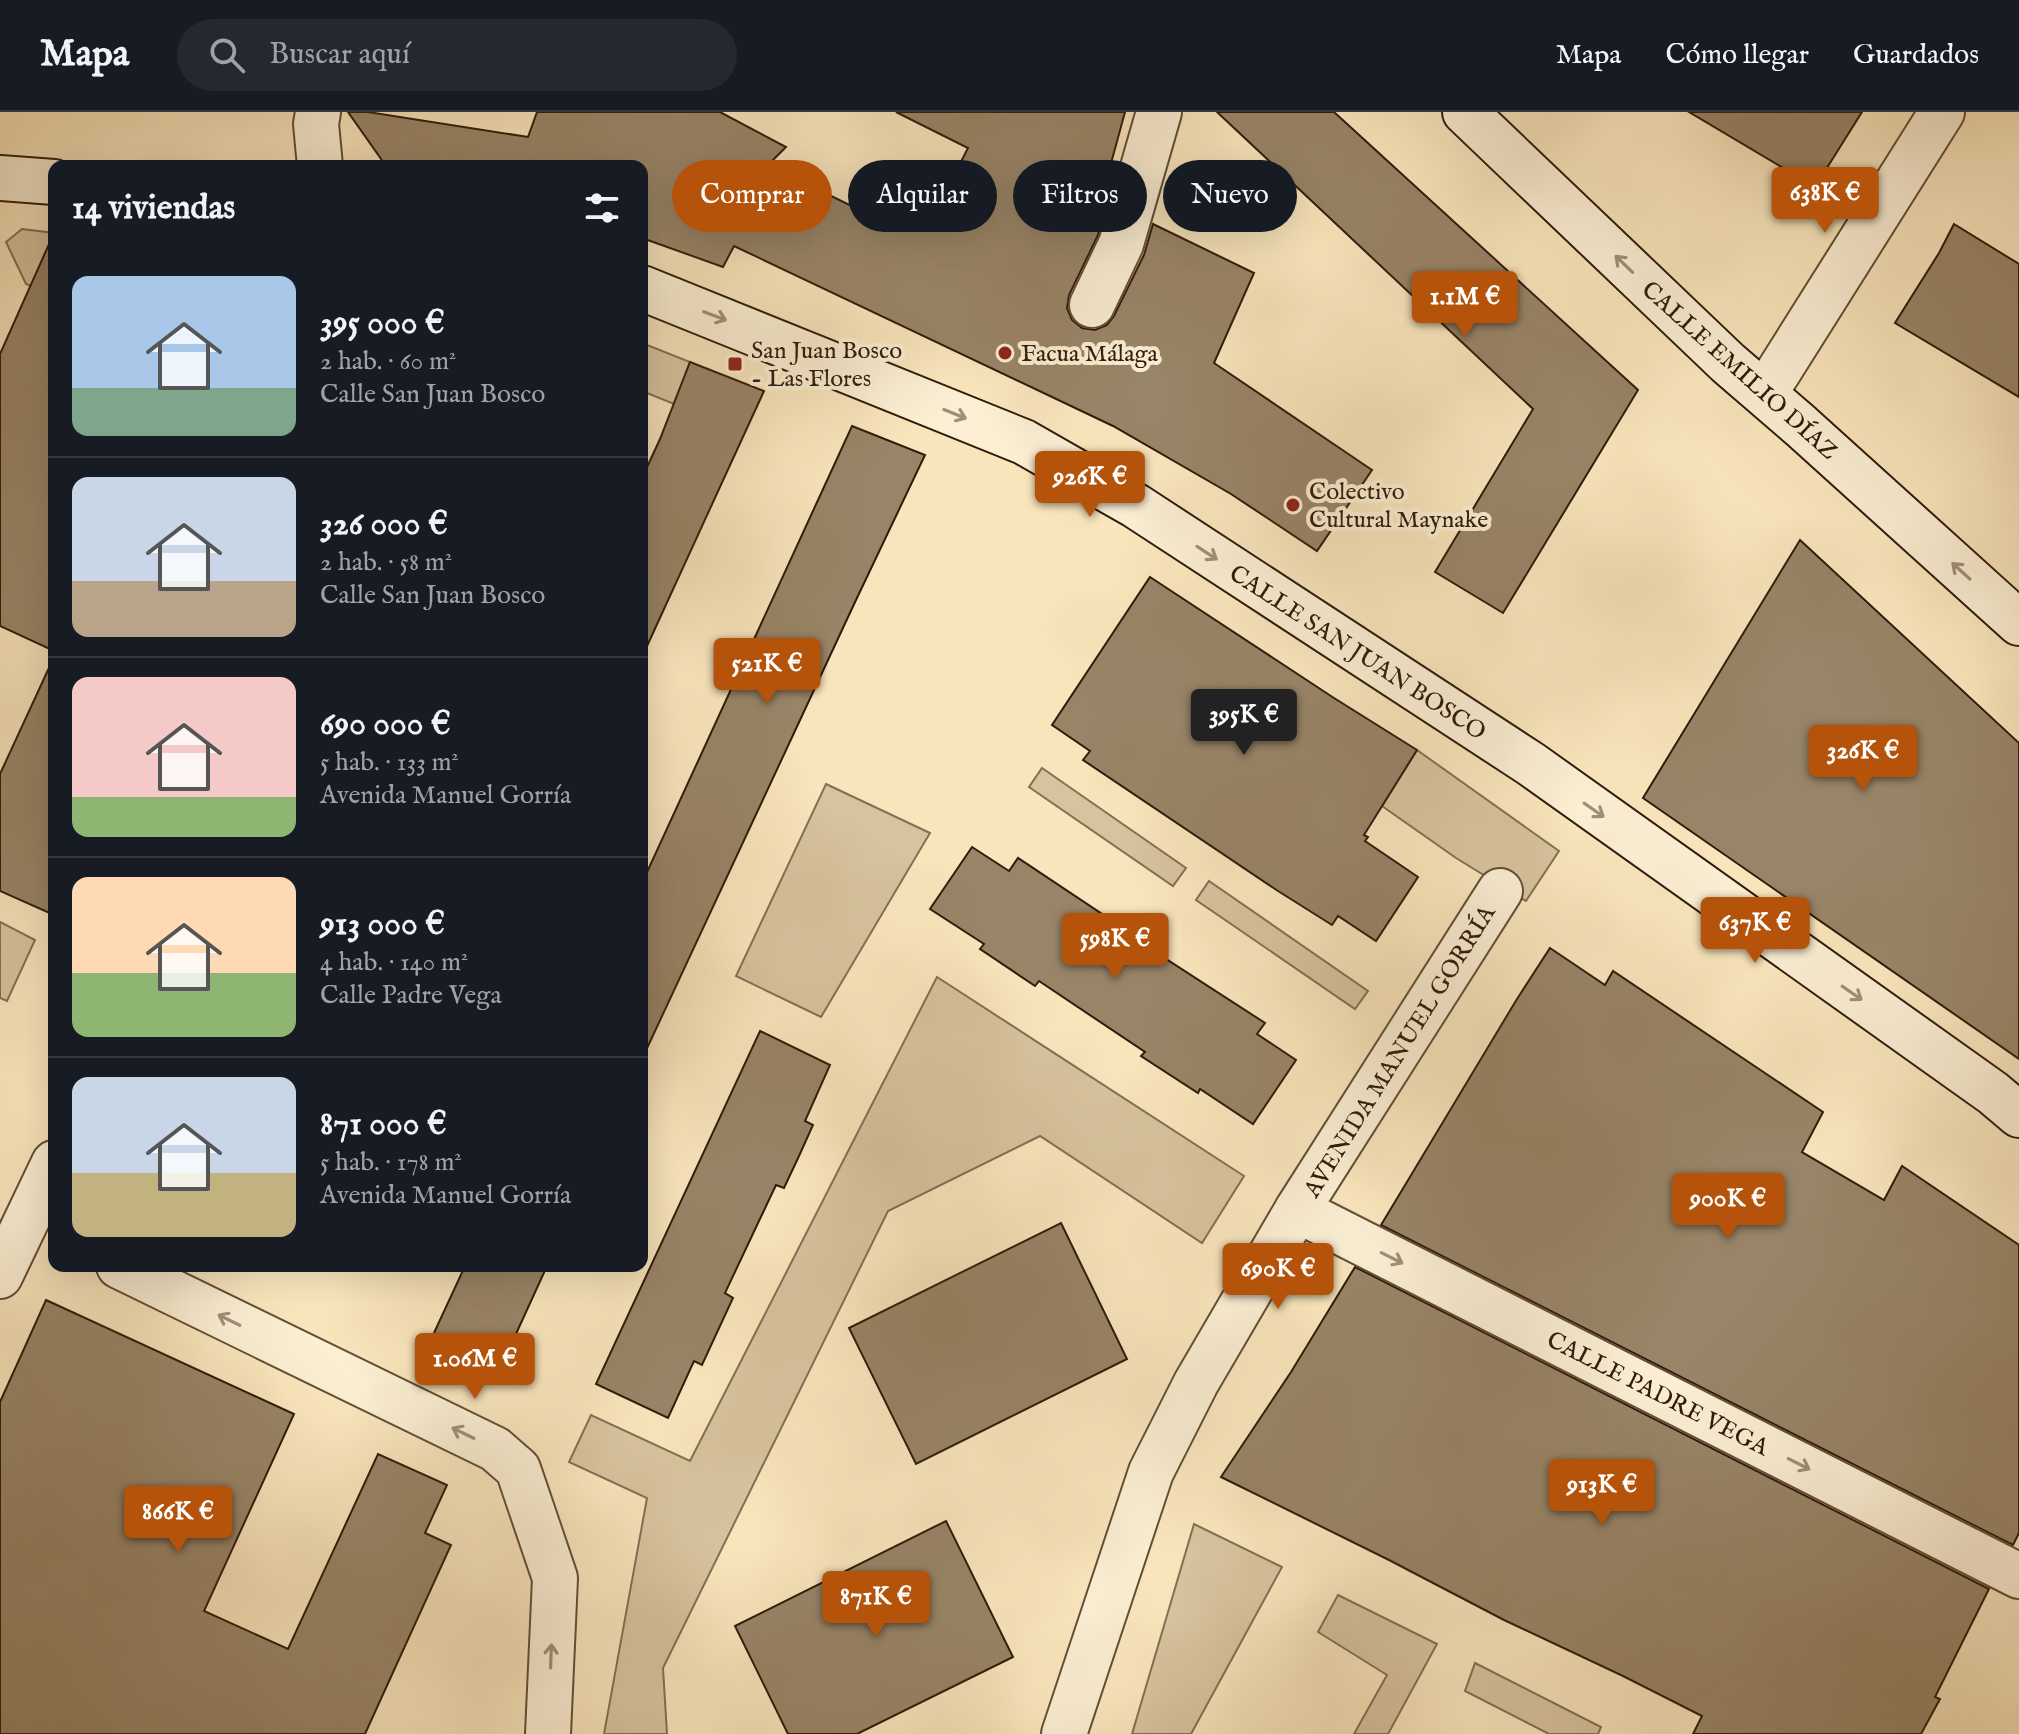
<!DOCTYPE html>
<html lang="es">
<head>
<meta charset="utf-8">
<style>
  :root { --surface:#171b24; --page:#242831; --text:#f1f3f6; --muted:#9ea1a6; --line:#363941; --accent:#b45309 }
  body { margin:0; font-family:"IM FELL English",serif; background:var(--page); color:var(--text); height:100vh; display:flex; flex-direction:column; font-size:30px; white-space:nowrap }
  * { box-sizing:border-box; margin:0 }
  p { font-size:26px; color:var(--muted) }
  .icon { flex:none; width:44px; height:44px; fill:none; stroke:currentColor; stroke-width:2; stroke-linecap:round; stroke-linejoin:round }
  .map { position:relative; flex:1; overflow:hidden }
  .side { position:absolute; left:48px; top:48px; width:600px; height:1112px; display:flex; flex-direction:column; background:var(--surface); border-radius:16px; box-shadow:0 8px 32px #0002 }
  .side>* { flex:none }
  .banner { position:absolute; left:672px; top:48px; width:760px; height:72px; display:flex; gap:16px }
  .price { position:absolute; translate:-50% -68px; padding:0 18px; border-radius:8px; background:var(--accent); color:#fff; font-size:26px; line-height:52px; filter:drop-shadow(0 2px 4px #0008) }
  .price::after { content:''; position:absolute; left:50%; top:48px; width:24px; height:18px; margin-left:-12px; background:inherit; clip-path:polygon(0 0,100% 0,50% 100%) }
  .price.current { background:#222; color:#fff }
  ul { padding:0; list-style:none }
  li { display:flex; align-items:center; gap:24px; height:200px; padding:0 24px }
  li+li { border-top:2px solid var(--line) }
  li span { display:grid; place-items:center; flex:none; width:224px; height:160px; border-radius:16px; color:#555 }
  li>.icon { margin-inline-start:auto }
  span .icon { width:96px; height:96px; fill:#fffc; stroke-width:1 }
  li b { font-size:34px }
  h2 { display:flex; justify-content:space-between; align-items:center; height:96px; padding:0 24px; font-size:34px }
  .chip { padding:0 28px; border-radius:36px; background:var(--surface); box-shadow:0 8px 32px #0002; font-size:28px; line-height:72px }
  .chip.current { background:var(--accent); color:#fff }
  header { display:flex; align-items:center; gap:48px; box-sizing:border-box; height:112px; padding:0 40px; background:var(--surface); border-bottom:2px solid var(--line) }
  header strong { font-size:38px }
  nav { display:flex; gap:44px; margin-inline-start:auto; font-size:28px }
  .search { width:560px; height:72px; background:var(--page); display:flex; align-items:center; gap:20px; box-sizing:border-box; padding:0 28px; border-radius:44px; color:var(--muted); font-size:30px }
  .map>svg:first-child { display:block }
</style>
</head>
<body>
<header>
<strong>Mapa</strong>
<div class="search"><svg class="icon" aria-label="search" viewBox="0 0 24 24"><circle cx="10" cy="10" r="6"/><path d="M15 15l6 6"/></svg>Buscar aquí</div>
<nav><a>Mapa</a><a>Cómo llegar</a><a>Guardados</a></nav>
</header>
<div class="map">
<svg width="2019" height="1622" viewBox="0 0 2019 1622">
  <rect width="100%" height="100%" fill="#f9e5bc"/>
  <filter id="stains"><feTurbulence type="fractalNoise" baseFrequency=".0025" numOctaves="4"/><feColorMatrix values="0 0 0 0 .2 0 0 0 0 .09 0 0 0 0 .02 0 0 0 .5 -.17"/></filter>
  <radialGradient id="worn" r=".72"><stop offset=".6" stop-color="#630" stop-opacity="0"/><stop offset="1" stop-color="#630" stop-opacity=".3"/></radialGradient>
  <g fill="#d7c39e" stroke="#836f54" stroke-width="2">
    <path d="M22,117L54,121V184L26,172L6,130Z"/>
    <path d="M642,231L690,250L674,292L642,279Z"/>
    <path d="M1417,638L1559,739L1526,789L1456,746L1382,694Z"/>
    <path d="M1042,656L1186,756L1173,774L1029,675Z"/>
    <path d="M826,672L930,721L821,905L736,864Z"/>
    <path d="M1209,769L1368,879L1355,897L1196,788Z"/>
    <path d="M0,810L35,828L7,889L0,886Z"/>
    <path d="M937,865L1244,1064L1202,1131L1040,1024L888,1099L663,1556L667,1622H604L647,1386L569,1350L591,1303L690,1349Z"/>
    <path d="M1194,1412L1282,1455L1191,1622H1132Z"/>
    <path d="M1338,1483L1437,1532L1388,1622H1354L1387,1563L1318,1520Z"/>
    <path d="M1475,1551L1601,1615L1598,1622H1549L1465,1579Z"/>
  </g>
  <g fill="#988467" stroke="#2f1b0b" stroke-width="2">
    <path d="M348,0H368L528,25L537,0H720L786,35L768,53L880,108L932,107L968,36L896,0H1125L1101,88L1107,90L1098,123L1069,183L1067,196L1072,208L1082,216L1095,218L1107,213L1114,204L1144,143L1153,112L1254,161L1214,251L1372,358L1317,439L1231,382L1113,314L734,134L723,155L642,126V54H386Z"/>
    <path d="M1217,0H1334L1638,278L1503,501L1435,460L1533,297Z"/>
    <path d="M1689,0H1862L1815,75Z"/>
    <path d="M1954,112L2019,152V285L1895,211L1939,141Z"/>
    <path d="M54,121V539L0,514V242Z"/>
    <path d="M690,250L764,279L642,545V366L660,327Z"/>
    <path d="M852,314L925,343L856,488L642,947V771Z"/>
    <path d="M1800,428L2019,631V947L1643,686Z"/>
    <path d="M1150,465L1334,586L1417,638L1364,723L1368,725L1365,729L1418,765L1376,829L1338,804L1332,813L1278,779L1083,648L1090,639L1052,613Z"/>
    <path d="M54,545V803L0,779V662Z"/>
    <path d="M972,735L1009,759L1018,746L1105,804L1103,806L1265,911L1257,922L1296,948L1253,1012L1200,977L1198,981L1141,944L1145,940L1039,869L1035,874L980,837L984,832L930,797Z"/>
    <path d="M1550,836L1605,873L1613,859L1823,1000L1802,1040L1884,1088L1902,1054L2019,1133V1421L2013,1433L1381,1113L1517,887Z"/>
    <path d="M760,919L830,953L805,1009L813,1013L799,1044L784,1076L776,1073L725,1181L733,1186L702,1253L694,1249L668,1306L596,1272Z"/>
    <path d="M1061,1111L1127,1247L916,1352L849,1216Z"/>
    <path d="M465,1154H547L495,1268L427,1236Z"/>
    <path d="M1355,1155L1989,1477L1935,1585L1940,1587L1921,1622H1693L1702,1604L1623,1564L1504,1508L1389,1448L1221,1365L1291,1260Z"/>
    <path d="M46,1188L294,1302L204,1499L288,1537L378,1342L447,1373L425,1421L451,1433L365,1622H0V1290Z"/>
    <path d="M946,1409L1013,1545L857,1622H788L735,1514Z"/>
  </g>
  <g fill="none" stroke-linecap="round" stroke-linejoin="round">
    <defs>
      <path id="pedestrian" d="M1092,193L1121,132L1159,0"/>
      <g id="minor">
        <path d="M318,0L316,12L320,54"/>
        <path d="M1765,281L1942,0"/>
        <path d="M1297,1098L2019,1464"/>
        <path d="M119,1154L495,1337L518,1357L555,1466L548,1622"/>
        <path d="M0,1164L54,1051"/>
        <path d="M1064,1622L1151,1360L1196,1271L1297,1098L1500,779"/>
      </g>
      <g id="secondary">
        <path d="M1465,0L1728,251L1801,314L2019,511"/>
        <path d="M0,66L54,70"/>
        <path d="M642,176L1024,330L1136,394L1531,652L1993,981L2019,1003"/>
      </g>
    </defs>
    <use href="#pedestrian" stroke="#624e37" stroke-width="48"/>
    <use href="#minor" stroke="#624e37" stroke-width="48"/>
    <use href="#secondary" stroke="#2f1b0b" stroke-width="48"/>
    <use href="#pedestrian" stroke="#fbeed3" stroke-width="44"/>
    <use href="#minor" stroke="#fbeed3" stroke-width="44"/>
    <use href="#secondary" stroke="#fbeed3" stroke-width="44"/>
  </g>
  <defs><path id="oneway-shaft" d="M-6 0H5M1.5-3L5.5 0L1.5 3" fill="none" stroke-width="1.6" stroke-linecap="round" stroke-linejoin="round" transform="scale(2)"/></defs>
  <g stroke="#9f8f79">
    <use href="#oneway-shaft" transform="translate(1624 152) rotate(-136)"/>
    <use href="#oneway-shaft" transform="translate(715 204) rotate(21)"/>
    <use href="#oneway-shaft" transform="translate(955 302) rotate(22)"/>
    <use href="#oneway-shaft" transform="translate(1207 441) rotate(33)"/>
    <use href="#oneway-shaft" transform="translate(1961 459) rotate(-138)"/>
    <use href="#oneway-shaft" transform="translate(1594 698) rotate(35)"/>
    <use href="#oneway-shaft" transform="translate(1852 881) rotate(35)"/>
    <use href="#oneway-shaft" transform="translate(1392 1146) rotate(27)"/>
    <use href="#oneway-shaft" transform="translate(229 1208) rotate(-154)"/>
    <use href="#oneway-shaft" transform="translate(463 1321) rotate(-154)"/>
    <use href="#oneway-shaft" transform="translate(1799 1352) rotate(27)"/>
    <use href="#oneway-shaft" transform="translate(551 1544) rotate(-88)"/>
  </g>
  <g fill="#8f2418" stroke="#fbeed3" stroke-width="3">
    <circle cx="1005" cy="241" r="8"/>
    <rect x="727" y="244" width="16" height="16" rx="4"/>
    <circle cx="1293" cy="393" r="8"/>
  </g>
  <g text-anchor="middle" stroke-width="8" stroke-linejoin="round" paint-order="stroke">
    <g font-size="24" fill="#2f1b0b" stroke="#fbeed3" text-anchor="start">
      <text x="751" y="246">San Juan Bosco<tspan x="751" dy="28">- Las Flores</tspan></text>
      <text x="1021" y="249">Facua Málaga</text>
      <text x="1309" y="387">Colectivo<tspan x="1309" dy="28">Cultural Maynake</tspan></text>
    </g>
    <g font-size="24" fill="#2f1b0b" stroke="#fbeed3">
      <text transform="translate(1740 258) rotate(42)" y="8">CALLE EMILIO DÍAZ</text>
      <text transform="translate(1358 540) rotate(33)" y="8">CALLE SAN JUAN BOSCO</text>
      <text transform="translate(1399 939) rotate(-58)" y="8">AVENIDA MANUEL GORRÍA</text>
      <text transform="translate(1658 1281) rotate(27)" y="8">CALLE PADRE VEGA</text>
    </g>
  </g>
  <rect width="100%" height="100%" filter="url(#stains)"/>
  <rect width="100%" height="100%" fill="url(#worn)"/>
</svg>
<b class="price" style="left:1825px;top:123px">638K €</b>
<b class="price" style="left:1465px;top:227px">1.1M €</b>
<b class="price" style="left:1090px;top:407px">926K €</b>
<b class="price" style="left:767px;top:594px">521K €</b>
<b class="price current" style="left:1244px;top:645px">395K €</b>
<b class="price" style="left:1863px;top:681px">326K €</b>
<b class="price" style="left:1755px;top:853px">637K €</b>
<b class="price" style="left:1115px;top:869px">598K €</b>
<b class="price" style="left:1728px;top:1129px">900K €</b>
<b class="price" style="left:1278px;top:1199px">690K €</b>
<b class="price" style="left:475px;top:1289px">1.06M €</b>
<b class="price" style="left:1602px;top:1415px">913K €</b>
<b class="price" style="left:178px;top:1442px">866K €</b>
<b class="price" style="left:876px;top:1527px">871K €</b>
<div class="banner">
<a class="chip current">Comprar</a>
<a class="chip">Alquilar</a>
<a class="chip">Filtros</a>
<a class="chip">Nuevo</a>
</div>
<section class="side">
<h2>14 viviendas<svg class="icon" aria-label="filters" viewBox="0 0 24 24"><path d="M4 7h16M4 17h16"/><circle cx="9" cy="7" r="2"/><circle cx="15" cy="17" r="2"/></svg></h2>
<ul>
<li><span style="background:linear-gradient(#a9c7e8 70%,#7fa58c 0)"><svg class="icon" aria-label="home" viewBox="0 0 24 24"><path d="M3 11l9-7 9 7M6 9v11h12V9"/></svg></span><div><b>395 000 €</b><p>2 hab. · 60 m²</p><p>Calle San Juan Bosco</p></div></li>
<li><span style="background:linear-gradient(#c9d6e8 65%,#b9a48a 0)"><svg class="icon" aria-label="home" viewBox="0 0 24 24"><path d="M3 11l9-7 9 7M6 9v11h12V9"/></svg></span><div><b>326 000 €</b><p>2 hab. · 58 m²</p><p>Calle San Juan Bosco</p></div></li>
<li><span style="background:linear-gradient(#f6c9c9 75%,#8fb573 0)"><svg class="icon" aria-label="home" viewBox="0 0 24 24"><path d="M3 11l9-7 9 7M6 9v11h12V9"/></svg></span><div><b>690 000 €</b><p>5 hab. · 133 m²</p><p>Avenida Manuel Gorría</p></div></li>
<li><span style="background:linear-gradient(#ffd9b3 60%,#8fb573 0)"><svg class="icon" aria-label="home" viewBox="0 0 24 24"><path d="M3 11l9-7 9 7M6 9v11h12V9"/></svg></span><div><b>913 000 €</b><p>4 hab. · 140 m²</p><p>Calle Padre Vega</p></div></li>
<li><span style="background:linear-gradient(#c9d6e8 60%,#c2b280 0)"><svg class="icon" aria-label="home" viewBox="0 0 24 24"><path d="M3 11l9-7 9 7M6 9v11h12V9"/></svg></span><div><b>871 000 €</b><p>5 hab. · 178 m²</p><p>Avenida Manuel Gorría</p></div></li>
</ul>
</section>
</div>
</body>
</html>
